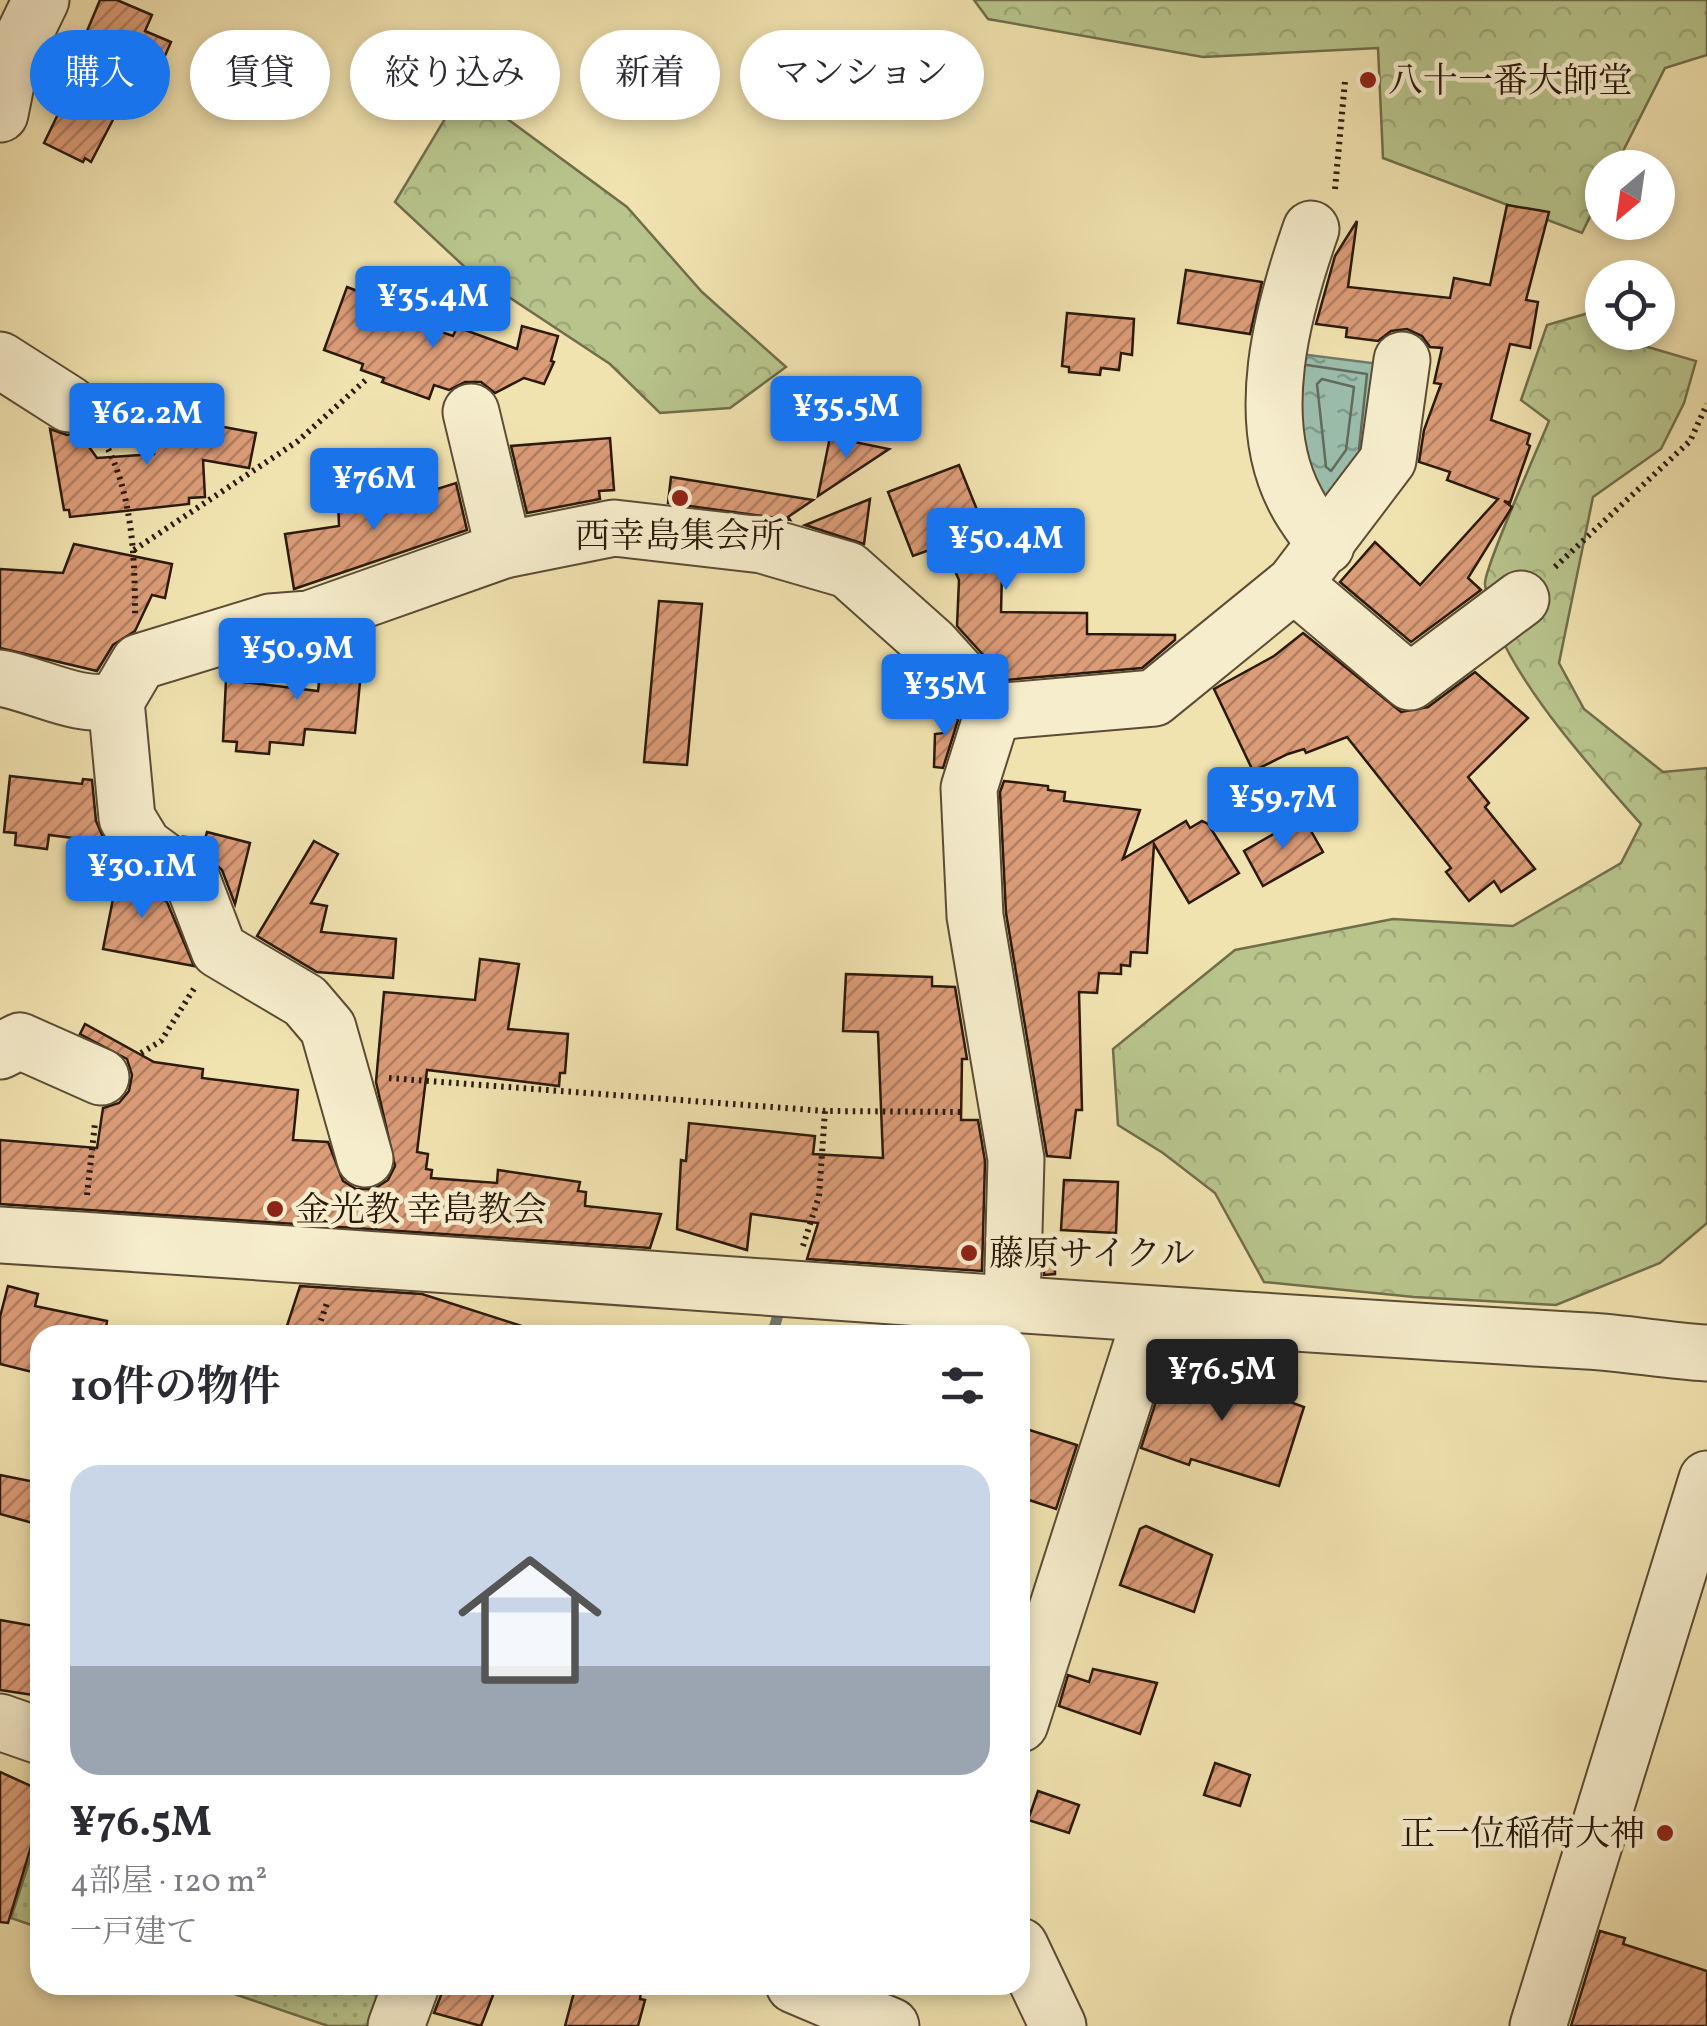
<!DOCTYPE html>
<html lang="ja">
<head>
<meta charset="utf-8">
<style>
  :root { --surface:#fff; --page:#f7f7f7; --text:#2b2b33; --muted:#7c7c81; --line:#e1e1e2; --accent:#1a73e8 }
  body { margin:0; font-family:Vollkorn,"Noto Serif JP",serif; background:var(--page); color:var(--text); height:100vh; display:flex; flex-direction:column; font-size:38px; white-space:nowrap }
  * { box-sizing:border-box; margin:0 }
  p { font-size:32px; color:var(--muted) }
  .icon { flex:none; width:55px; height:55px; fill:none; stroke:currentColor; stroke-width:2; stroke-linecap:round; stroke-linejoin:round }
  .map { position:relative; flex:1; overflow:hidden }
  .drawer { position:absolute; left:30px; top:1325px; width:1000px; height:670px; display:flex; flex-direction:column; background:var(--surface); border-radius:30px; box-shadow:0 5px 15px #0003 }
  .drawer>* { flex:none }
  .banner { position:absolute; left:30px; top:30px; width:1000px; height:90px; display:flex; gap:20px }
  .needle { width:65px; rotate:209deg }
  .buttons { position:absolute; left:1585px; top:150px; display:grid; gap:20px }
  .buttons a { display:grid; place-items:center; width:90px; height:90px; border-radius:50%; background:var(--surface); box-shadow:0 5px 15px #0003; font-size:50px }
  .price { position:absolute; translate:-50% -85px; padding:0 22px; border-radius:10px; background:var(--accent); color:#fff; font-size:32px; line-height:65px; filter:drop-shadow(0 2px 5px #0008) }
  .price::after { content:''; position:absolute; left:50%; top:60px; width:30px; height:22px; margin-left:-15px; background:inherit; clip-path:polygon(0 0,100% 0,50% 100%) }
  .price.current { background:#222; color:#fff }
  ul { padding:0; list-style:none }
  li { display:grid; align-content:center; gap:20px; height:530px; padding:0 40px }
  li+li { border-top:2px solid var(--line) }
  li span { display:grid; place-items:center; height:310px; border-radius:30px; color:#555 }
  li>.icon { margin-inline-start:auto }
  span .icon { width:180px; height:180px; fill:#fffc; stroke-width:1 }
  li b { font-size:42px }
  h2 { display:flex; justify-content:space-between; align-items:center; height:120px; padding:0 40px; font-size:42px }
  .pill { padding:0 35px; border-radius:45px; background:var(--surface); box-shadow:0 5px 15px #0003; font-size:35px; line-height:90px }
  .pill.current { background:var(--accent); color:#fff }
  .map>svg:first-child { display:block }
</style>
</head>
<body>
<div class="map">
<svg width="1707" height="2026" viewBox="0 0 1707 2026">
  <defs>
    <pattern id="grass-dots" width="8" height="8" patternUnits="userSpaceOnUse" patternTransform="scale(2.5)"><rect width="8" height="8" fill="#b8c48c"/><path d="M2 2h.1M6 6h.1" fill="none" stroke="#9ea878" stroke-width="1.8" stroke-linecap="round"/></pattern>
    <pattern id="forest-crowns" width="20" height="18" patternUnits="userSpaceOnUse" patternTransform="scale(2.5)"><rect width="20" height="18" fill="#b8c48c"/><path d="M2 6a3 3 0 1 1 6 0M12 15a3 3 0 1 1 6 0" fill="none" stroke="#9ea878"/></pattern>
    <pattern id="water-ripples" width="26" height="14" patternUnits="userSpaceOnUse" patternTransform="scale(2.5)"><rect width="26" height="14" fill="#9bbeac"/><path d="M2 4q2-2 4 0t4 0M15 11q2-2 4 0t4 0" fill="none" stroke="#7f9a8a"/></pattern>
    <pattern id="building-hatch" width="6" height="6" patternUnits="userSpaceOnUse" patternTransform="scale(2.5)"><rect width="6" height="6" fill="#db9c78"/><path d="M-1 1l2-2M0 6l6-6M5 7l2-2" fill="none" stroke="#b27e61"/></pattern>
  </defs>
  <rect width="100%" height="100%" fill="#f1e3b0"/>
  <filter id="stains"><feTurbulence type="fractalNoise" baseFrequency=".002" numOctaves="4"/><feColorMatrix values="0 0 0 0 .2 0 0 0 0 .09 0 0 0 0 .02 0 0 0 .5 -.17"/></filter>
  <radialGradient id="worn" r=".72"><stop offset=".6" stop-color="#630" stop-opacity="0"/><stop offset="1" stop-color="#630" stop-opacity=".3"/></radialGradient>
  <g fill="url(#grass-dots)" stroke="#716e4c" stroke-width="2.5">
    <path d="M31,1856L40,1859V1928L11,1918Z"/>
    <path d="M208,1985H401L386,2026H328Z"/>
  </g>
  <g fill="url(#forest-crowns)" stroke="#716e4c" stroke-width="2.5">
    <path d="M974,0H1707V55L1665,68L1615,167L1602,168V192L1582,233L1383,158L1378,48L1203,57L988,19Z"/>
    <path d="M464,87L627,207L702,292L786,367L730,408L660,413L610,364L468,270L395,202Z"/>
    <path d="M1592,312L1602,321V332L1615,333L1624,340L1696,361L1684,403L1661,449L1593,497L1559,663L1584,709L1663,772L1707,768V1223L1660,1263L1556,1305L1414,1297L1264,1282L1215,1193L1163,1153L1118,1125L1113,1049L1235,950L1393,919L1513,926L1621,863L1641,824C1592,769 1490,658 1485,584C1484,568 1539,446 1549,421L1521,400L1547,325Z"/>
  </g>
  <path fill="url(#water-ripples)" stroke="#6e7c6c" stroke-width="2.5" d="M1292,353L1380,364L1367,458L1331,519L1306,481Z"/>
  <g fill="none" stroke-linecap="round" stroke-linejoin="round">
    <g stroke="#626c5c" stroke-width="2.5">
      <path d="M1307,365L1367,374L1359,449"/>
      <path d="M1322,379L1354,387L1346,450L1331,471L1326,467L1317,384Z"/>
    </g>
    <path stroke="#6e7c6c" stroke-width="11" d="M772,1335L778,1315"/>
  </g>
  <g fill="url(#building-hatch)" stroke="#2a190c" stroke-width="2.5">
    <path d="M100,0H117L152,15L145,31L171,42L147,97L129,89L91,162L85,158L83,162L44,143L82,65L83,58L77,55Z"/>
    <path d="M1507,205L1549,212L1526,300L1538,302L1530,348L1510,344L1491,420L1530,434L1527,444L1530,446L1510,503L1504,501L1512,507L1468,578L1481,590L1411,642L1340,582L1375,542L1420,585L1498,499L1447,480L1450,472L1419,462L1424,430L1441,384L1434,383L1442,348L1430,347L1422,336L1407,329L1391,331L1378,341L1346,337L1347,328L1316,324L1335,256L1357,221L1348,287L1450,298L1454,278L1490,285Z"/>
    <path d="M1186,270L1262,282L1250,334L1178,323Z"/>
    <path d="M347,287L381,300L378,310L453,336L457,327L517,349L522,326L558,336L551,361L554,362L544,384L524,378L495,393L481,382H465L449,390L434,385L429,399L382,382L384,378L361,370L363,364L324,350Z"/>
    <path d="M1067,313L1134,319L1132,355L1121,353L1119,370L1101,368L1100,375L1069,372V367L1062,366Z"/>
    <path d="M160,415L256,433L249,468L203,460L205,497L189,498V504L70,517L69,510H64L50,429L67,435L79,433L97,458L154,454Z"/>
    <path d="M830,437L889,449L818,496Z"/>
    <path d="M610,438L614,490L599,491L600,499L527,513L511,446Z"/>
    <path d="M959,465L1002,572L1001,612L1087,613V634L1175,635V640L1142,668L1006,680L957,626L959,580L943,545L913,556L888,492Z"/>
    <path d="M671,477L813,500L788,517L790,520L668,503Z"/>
    <path d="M456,483L467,530L294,589L285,534L339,526L338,500L374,496L376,508Z"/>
    <path d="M870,499L864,544L805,525Z"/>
    <path d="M74,544L172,564L165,598L152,595L135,631L113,645L97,671L0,648V569L63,573Z"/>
    <path d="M659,601L702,604L687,765L644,762Z"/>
    <path d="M365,632L355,733L305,729L303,745L270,742L269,754L236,751L237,742L223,741L226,680L318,691L323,647Z"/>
    <path d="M1303,633L1401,712L1428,707L1475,672L1528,718L1468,777L1489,803L1485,807L1535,869L1501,892L1494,881L1469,901L1446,872L1451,868L1347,737L1306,753L1304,749L1288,754L1253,771L1214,689L1274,656Z"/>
    <path d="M945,706L958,720L943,768L934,767L935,734L944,733Z"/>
    <path d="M10,776L82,784L83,779L92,780L96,821L105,842L49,835L47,849L15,845L16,833L4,832Z"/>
    <path d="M1004,781L1048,786V790L1065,792L1064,801L1140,810L1123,859L1186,821L1190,828L1202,821L1208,824L1239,873L1189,903L1154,844L1147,953L1131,952L1130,966L1121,965V974L1099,973L1097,993L1079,992L1082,1110H1076L1070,1158L1047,1156L1006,913L1000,792Z"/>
    <path d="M1303,817L1323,852L1263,886L1244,851Z"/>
    <path d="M207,832L250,843L235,904L222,870L185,837L205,839Z"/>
    <path d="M314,841L338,854L311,903L327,906L321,932L396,939L393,978L317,972L257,936Z"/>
    <path d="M110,851L125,871L167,902L194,966L103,949L117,879L108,878Z"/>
    <path d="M480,959L519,964L508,1029L568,1034L565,1073H560L559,1086L427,1070L417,1152L428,1154L426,1169L432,1170L431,1178L497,1183L498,1170L580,1182L578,1191L586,1192L585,1206L661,1214L650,1248L0,1204V1140L97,1148L103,1108L119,1103L129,1091L132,1075L127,1059L80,1034L85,1024L154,1062L203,1069L202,1078L298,1090L293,1140L328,1142L343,1181L356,1189H374L388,1180L395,1166L376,1082L384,992L475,1000Z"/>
    <path d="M846,974L932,977V986L955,987L967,1059H962L961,1120H978L985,1161L982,1271L807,1259L818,1223L751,1214L747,1250L677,1229L681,1160L686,1161L689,1123L815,1136L813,1154L883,1158L878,1032L843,1031Z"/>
    <path d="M1064,1180L1118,1182L1116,1233L1061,1230Z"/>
    <path d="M1045,1239H1055V1274L1044,1275Z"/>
    <path d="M8,1286L38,1294L35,1306L107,1321L105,1335H40V1374L0,1364V1317Z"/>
    <path d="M300,1286L422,1294L528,1328L527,1335H284Z"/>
    <path d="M1170,1358L1304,1407L1279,1486L1191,1459L1189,1465L1141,1448Z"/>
    <path d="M1020,1427L1077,1445L1056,1509L1020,1497Z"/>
    <path d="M0,1475L40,1483V1525L0,1514Z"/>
    <path d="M1146,1526L1212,1555L1194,1612L1120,1585L1140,1529Z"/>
    <path d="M0,1620L40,1627V1696L0,1690Z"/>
    <path d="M1093,1669L1157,1683L1140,1734L1059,1706L1068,1675L1089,1682Z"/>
    <path d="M1215,1763L1250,1775L1240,1806L1204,1795Z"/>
    <path d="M0,1772L40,1790V1843L33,1840L8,1923L0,1922Z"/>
    <path d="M1038,1791L1079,1805L1069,1833L1028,1820Z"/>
    <path d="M1600,1931L1625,1938L1623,1944L1707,1971V2026H1571Z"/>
    <path d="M445,1985H497L481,2026L434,2013Z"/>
    <path d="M576,1985H613L641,1992L640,1999L645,2000L638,2026H565Z"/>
  </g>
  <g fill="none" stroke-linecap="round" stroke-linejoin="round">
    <defs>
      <g id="minor">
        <path d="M0,114L10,64L41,0"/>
        <path d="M1311,229C1283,309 1252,420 1296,501C1304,517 1316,531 1326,546"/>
        <path d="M0,360L69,404"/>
        <path d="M471,412L504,550"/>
        <path d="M1294,584L1410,682L1521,599"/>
        <path d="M0,678C39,685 78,709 116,701L139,662L270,622L309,619L504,550L614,528L762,545L848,570L931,644L993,712L969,788L975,916L1016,1159L1012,1306"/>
        <path d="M116,701L127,818L144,846L193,882L219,950L305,1001L328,1028L365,1159"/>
        <path d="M993,712L1154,698L1294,584L1388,460L1402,360"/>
        <path d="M0,1051L20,1041L101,1077"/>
        <path d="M0,1235C529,1268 1058,1311 1587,1341C1627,1343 1667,1351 1707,1353"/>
        <path d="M0,1722L40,1736"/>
        <path d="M1020,1724L1151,1316"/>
        <path d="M1020,1946L1058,2026"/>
        <path d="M794,1985L891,2026"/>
        <path d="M396,2026L411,1985"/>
        <path d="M1538,2026L1707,1479"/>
      </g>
    </defs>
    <use href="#minor" stroke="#5c4c35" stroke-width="59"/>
    <g stroke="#2a190c" stroke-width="6" stroke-dasharray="2.5 5" stroke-linecap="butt">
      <path d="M1335,189L1345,81"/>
      <path d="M101,436C133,489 135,558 135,618"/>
      <path d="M134,550L298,441L368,378"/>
      <path d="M1555,567L1690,441L1707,404"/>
      <path d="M141,1053L161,1041L195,987"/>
      <path d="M389,1078L825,1111L960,1112"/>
      <path d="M87,1195L95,1123"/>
      <path d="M803,1246L819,1196L825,1111"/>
      <path d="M316,1335L328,1300"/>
    </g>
    <use href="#minor" stroke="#f6edcc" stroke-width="55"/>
  </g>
  <g fill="#8f2418" stroke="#f6edcc" stroke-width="4">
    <circle cx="1368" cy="80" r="10"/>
    <circle cx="680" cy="498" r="10"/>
    <circle cx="275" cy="1209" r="10"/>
    <circle cx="969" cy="1253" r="10"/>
    <circle cx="1665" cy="1833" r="10"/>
  </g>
  <g text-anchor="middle" stroke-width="9" stroke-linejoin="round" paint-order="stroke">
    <g font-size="35" fill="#2a190c" stroke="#f6edcc" text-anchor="start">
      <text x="1388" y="92">八十一番大師堂</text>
      <text x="680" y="547" text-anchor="middle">西幸島集会所</text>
      <text x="295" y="1221">金光教 幸島教会</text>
      <text x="989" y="1265">藤原サイクル</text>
      <text x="1645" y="1845" text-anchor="end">正一位稲荷大神</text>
    </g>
  </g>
  <rect width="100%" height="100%" filter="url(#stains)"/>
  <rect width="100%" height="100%" fill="url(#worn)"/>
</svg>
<div class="buttons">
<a><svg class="needle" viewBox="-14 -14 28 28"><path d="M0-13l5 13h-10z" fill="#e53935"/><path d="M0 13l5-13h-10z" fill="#7c7c81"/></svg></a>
<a><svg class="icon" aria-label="locate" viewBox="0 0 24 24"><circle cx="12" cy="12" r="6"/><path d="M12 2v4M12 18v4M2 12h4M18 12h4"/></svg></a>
</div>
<b class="price" style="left:433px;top:351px">¥35.4M</b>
<b class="price" style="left:846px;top:461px">¥35.5M</b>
<b class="price" style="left:147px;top:468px">¥62.2M</b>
<b class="price" style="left:374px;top:533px">¥76M</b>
<b class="price" style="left:1006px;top:593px">¥50.4M</b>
<b class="price" style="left:297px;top:703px">¥50.9M</b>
<b class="price" style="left:945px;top:739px">¥35M</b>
<b class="price" style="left:1283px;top:852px">¥59.7M</b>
<b class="price" style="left:142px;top:921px">¥30.1M</b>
<b class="price current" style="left:1222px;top:1424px">¥76.5M</b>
<div class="banner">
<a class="pill current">購入</a>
<a class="pill">賃貸</a>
<a class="pill">絞り込み</a>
<a class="pill">新着</a>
<a class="pill">マンション</a>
</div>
<section class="drawer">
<h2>10件の物件<svg class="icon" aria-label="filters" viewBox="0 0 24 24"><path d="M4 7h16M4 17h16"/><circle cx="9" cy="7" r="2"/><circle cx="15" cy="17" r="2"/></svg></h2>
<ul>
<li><span style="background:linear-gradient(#c9d6e8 65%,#9aa5b1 0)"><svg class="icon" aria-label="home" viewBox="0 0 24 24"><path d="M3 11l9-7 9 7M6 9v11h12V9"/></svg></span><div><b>¥76.5M</b><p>4部屋 · 120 m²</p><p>一戸建て</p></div></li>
</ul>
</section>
</div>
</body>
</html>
